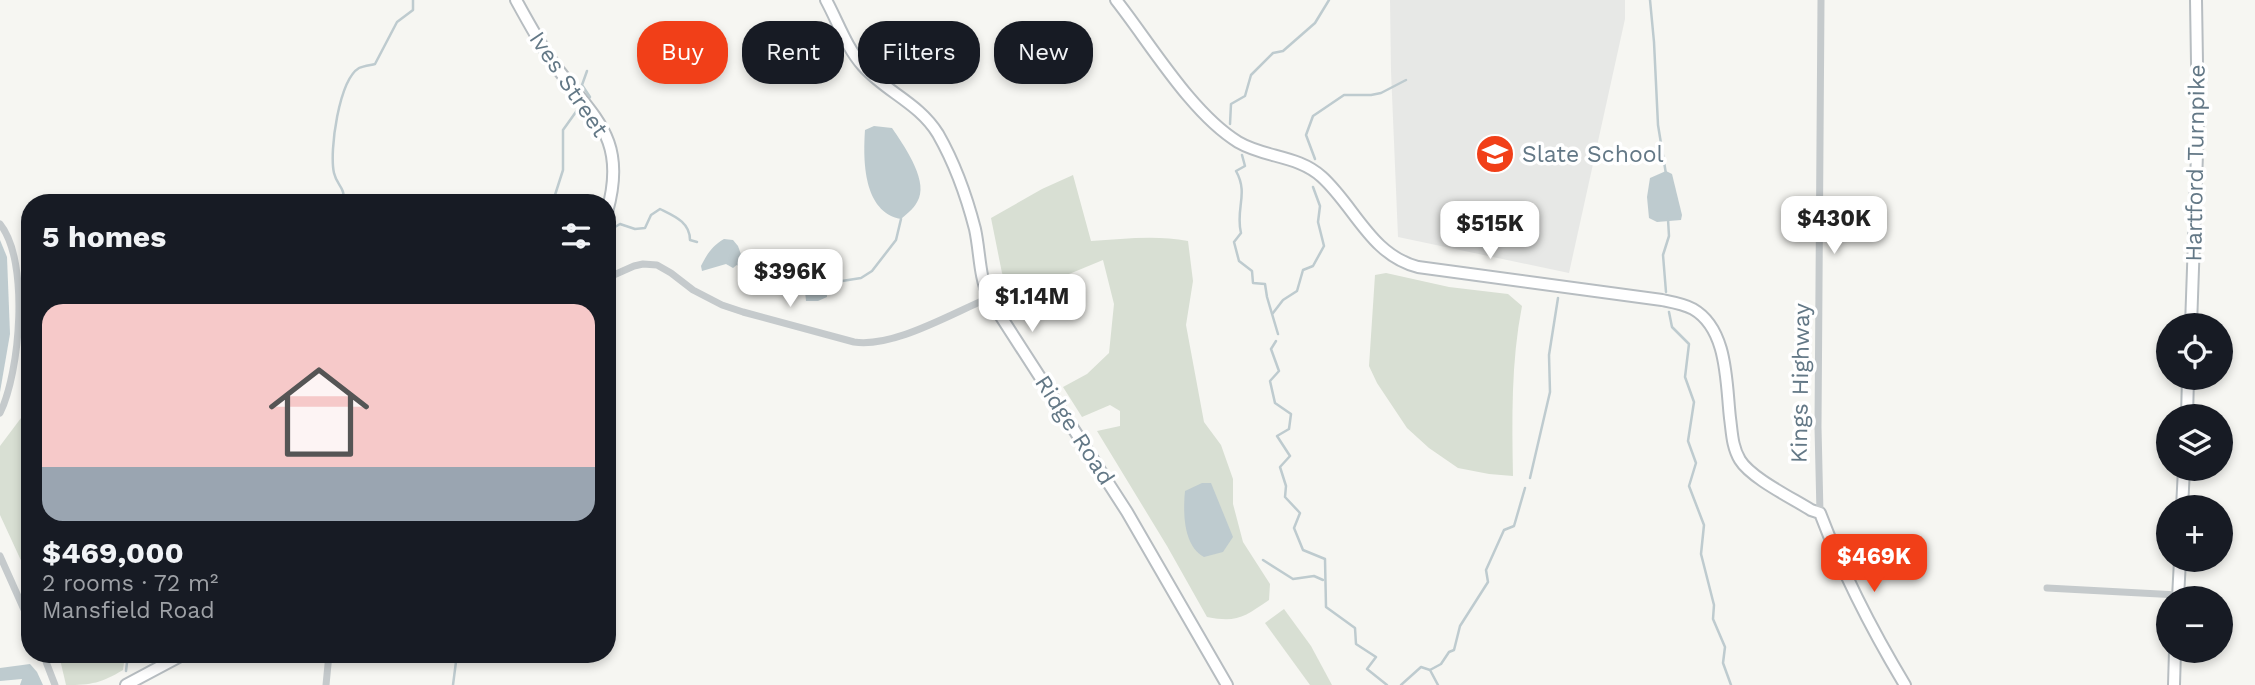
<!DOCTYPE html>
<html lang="en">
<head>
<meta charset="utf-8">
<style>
  :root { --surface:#171b24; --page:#20242c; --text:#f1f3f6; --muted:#9ea1a6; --line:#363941; --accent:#f13f18 }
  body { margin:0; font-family:"Work Sans",sans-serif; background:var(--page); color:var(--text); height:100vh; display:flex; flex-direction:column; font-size:26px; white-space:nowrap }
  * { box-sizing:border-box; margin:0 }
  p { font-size:23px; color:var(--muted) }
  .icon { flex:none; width:38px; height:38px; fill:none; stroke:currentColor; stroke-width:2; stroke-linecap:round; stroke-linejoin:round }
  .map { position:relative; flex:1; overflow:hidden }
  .sheet { position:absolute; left:21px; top:194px; width:595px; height:469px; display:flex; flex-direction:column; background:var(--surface); border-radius:28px; box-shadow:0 4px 10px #0003 }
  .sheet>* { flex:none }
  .guide { position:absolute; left:637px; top:21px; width:665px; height:63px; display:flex; gap:14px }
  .controls { position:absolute; left:2156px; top:313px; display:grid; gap:14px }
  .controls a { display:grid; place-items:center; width:77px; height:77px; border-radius:50%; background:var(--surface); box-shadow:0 4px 10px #0003; font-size:35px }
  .price { position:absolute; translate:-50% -60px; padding:0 16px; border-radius:14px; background:#fff; color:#222; font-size:23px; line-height:46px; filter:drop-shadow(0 2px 4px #0008) }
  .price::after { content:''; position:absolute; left:50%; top:42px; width:21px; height:16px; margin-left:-10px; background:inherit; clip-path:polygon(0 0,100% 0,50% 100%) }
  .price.current { background:var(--accent); color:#fff }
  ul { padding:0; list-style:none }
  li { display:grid; align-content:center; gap:14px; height:371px; padding:0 21px }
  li+li { border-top:2px solid var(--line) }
  li span { display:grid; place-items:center; height:217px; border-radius:21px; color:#555 }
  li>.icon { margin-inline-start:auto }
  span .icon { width:126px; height:126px; fill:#fffc; stroke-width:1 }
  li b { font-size:30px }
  h2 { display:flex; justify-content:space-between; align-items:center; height:84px; padding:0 21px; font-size:30px }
  .chip { padding:0 24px; border-radius:28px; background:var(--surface); box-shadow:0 4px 10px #0003; font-size:24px; line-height:63px }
  .chip.current { background:var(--accent); color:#fff }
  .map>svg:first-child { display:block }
</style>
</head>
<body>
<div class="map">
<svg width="2255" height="685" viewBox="0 0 2255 685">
  <rect width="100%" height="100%" fill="#f6f6f2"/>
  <path fill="#e7e8e6" d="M1390,0H1625V19L1569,273L1398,237L1391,71Z"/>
  <g fill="#d8dfd3">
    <path d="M1073,175L1091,241C1123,239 1156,235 1188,241L1193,281L1186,325L1204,422L1221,445L1233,479V504L1243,542L1270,584L1269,600C1244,617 1237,623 1207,617L1167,546L1097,431L1120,426V411L1110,405L1082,417L1063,387L1087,374L1109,353L1114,304L1103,260L1028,291L1030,297L1014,304L1002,273L991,218L1042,189Z"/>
    <path d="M1386,273L1449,287L1508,294L1522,306C1511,362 1512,419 1513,476L1489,474L1458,468L1429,448L1407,428L1377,383L1369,366L1375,275Z"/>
    <path d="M30,347V580L0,515V446L21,418L27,385Z"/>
    <path d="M1284,609L1311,646L1332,685H1310L1265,623Z"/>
    <path d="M59,655H125L123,670C101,683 92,685 66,685Z"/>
  </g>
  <g fill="#becbcf">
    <path d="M886,49C891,56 893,69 884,73L876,71L869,59L876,51Z"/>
    <path d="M874,126L892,128C903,144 927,178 919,198C915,208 908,213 901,219C863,212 863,160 865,130Z"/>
    <path d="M1666,171L1672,174L1682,215L1681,220L1657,222L1649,218L1647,197L1650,178Z"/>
    <path d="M724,239L733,240L738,246L743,260L733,268L726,264L702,271L701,266C707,254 712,246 724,239Z"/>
    <path d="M0,240L7,257L10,334L0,392Z"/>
    <path d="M817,280L826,286L827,297L818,301H806L805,291Z"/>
    <path d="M1202,483H1211L1233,537L1223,552L1204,557C1183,546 1183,512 1185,491Z"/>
    <path d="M30,664L37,672L43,685H20L22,679L0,681V668Z"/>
  </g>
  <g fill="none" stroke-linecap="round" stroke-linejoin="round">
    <g stroke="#becbcf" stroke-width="2.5">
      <path d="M1650,0L1654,42L1658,125L1666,174"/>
      <path d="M587,71L582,85L590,97L588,99"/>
      <path d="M1230,124L1231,104L1245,96L1251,75L1273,53L1283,51L1315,23L1329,0"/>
      <path d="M1242,155L1245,166L1236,171C1249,194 1235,209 1241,233L1234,242L1239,261L1252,271L1253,283L1265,284L1267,297L1278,334"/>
      <path d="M1315,159L1306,135L1313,116L1344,95H1371L1381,93L1406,80"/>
      <path d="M344,203C345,186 337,186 334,173C329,151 339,80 359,68C363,66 371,65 375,64L397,22L413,10V0"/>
      <path d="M574,203L567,196L555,195L563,170V130L578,109"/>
      <path d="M610,230L620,224L635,229L645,228L651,215L660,209C674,216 690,222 690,240L697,242"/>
      <path d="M738,264L741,268L752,263L756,264L772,273L791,279"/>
      <path d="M824,287L842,281L861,278L872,271L896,240L901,219"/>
      <path d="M1666,292L1663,255L1669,236L1668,219"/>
      <path d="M1669,312L1672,327L1689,344L1685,377L1694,402L1688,441L1696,463L1689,486L1704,525L1701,554L1714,605L1713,619L1725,647L1723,663L1731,685"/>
      <path d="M1273,313L1283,300L1297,291L1303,270L1313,266L1324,246L1318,222L1320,206L1313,187"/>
      <path d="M1276,341L1271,349L1279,371L1270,381L1275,403L1291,414L1289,429L1277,436L1290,456L1280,467L1286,486L1285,497L1300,513L1294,528L1303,550L1325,559L1326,607L1355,628L1356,644L1376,657L1367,669L1387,685"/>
      <path d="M1530,478L1550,392L1549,355L1558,298"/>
      <path d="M1263,560L1293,579L1314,576L1323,580"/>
      <path d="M1430,670L1441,664L1449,652L1454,650L1460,626L1488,582L1486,570L1504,530L1514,526L1525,488"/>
      <path d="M126,671L128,654"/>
      <path d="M453,685L457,654"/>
      <path d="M1401,685L1421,667L1430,670L1438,685"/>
    </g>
    <defs>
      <g id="secondary">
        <path d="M516,0C528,22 540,44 554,64C594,118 628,138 607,212"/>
        <path d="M826,0C838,22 846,47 863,66C886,92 919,103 938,134C954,162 967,198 975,229C980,252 979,276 989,298L1127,512L1227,685"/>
        <path d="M1116,0C1150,43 1191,113 1238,142C1265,158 1298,155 1322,177C1355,207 1371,255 1418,267L1662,300C1672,302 1684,304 1693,309C1728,329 1726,383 1730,418C1732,432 1732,447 1740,460C1751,478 1792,498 1811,510L1820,513C1842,571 1873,632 1905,685"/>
        <path d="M2191,326L2198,125L2196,0"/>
        <path d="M2187,416L2188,378"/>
        <path d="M2182,508L2184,469"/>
        <path d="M2178,598L2180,560"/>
        <path d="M126,685L184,654"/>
        <path d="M2174,685L2175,651"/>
      </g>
    </defs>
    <use href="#secondary" stroke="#b7bdc1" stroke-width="14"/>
    <g stroke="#c5cacc" stroke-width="7">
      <path d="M0,224C30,261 20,373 0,413"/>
      <path d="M607,278L634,266L643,264L657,265L671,273L693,290L722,305L743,312L854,342C894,348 952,313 989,298"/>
      <path d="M1820,513L1818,427L1821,0"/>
      <path d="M0,556L30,623"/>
      <path d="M2047,588L2178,595"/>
      <path d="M43,654L55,685"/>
      <path d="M326,685L329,654"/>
    </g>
    <use href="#secondary" stroke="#fff" stroke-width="10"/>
  </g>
  <defs>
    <symbol id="school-disc" viewBox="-11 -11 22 22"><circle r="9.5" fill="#f13f18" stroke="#fff"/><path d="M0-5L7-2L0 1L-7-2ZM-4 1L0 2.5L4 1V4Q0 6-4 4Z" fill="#fff"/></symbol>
  </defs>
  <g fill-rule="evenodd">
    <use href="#school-disc" x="1473" y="132" width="44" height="44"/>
  </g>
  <g text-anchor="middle" stroke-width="7" stroke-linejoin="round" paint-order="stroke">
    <g font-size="23" fill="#637886" stroke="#fff">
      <text transform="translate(569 84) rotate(56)" y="8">Ives Street</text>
      <text transform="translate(2195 163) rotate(-89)" y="8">Hartford Turnpike</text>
      <text transform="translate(1800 383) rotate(-89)" y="8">Kings Highway</text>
      <text transform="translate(1075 430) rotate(57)" y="8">Ridge Road</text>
    </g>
    <g font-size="23" fill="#637886" stroke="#fff" text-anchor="start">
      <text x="1522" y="162">Slate School</text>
    </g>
  </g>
</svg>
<div class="controls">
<a><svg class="icon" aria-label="locate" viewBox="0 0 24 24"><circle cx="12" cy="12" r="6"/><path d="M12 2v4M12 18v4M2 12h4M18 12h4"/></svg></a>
<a><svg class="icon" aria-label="layers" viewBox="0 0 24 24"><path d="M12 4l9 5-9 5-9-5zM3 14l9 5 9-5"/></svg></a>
<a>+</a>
<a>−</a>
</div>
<b class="price" style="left:1834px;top:256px">$430K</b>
<b class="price" style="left:1490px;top:261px">$515K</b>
<b class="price" style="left:790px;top:309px">$396K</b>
<b class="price" style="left:1032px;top:334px">$1.14M</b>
<b class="price current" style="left:1874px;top:594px">$469K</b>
<div class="guide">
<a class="chip current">Buy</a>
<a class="chip">Rent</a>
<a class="chip">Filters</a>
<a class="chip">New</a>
</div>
<section class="sheet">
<h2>5 homes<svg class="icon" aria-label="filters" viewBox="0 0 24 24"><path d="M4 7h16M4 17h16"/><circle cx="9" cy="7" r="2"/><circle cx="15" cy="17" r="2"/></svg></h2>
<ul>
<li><span style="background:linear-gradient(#f6c9c9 75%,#9aa5b1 0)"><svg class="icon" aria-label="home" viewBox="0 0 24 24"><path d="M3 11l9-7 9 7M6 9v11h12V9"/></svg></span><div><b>$469,000</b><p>2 rooms · 72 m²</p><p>Mansfield Road</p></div></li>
</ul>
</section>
</div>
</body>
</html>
